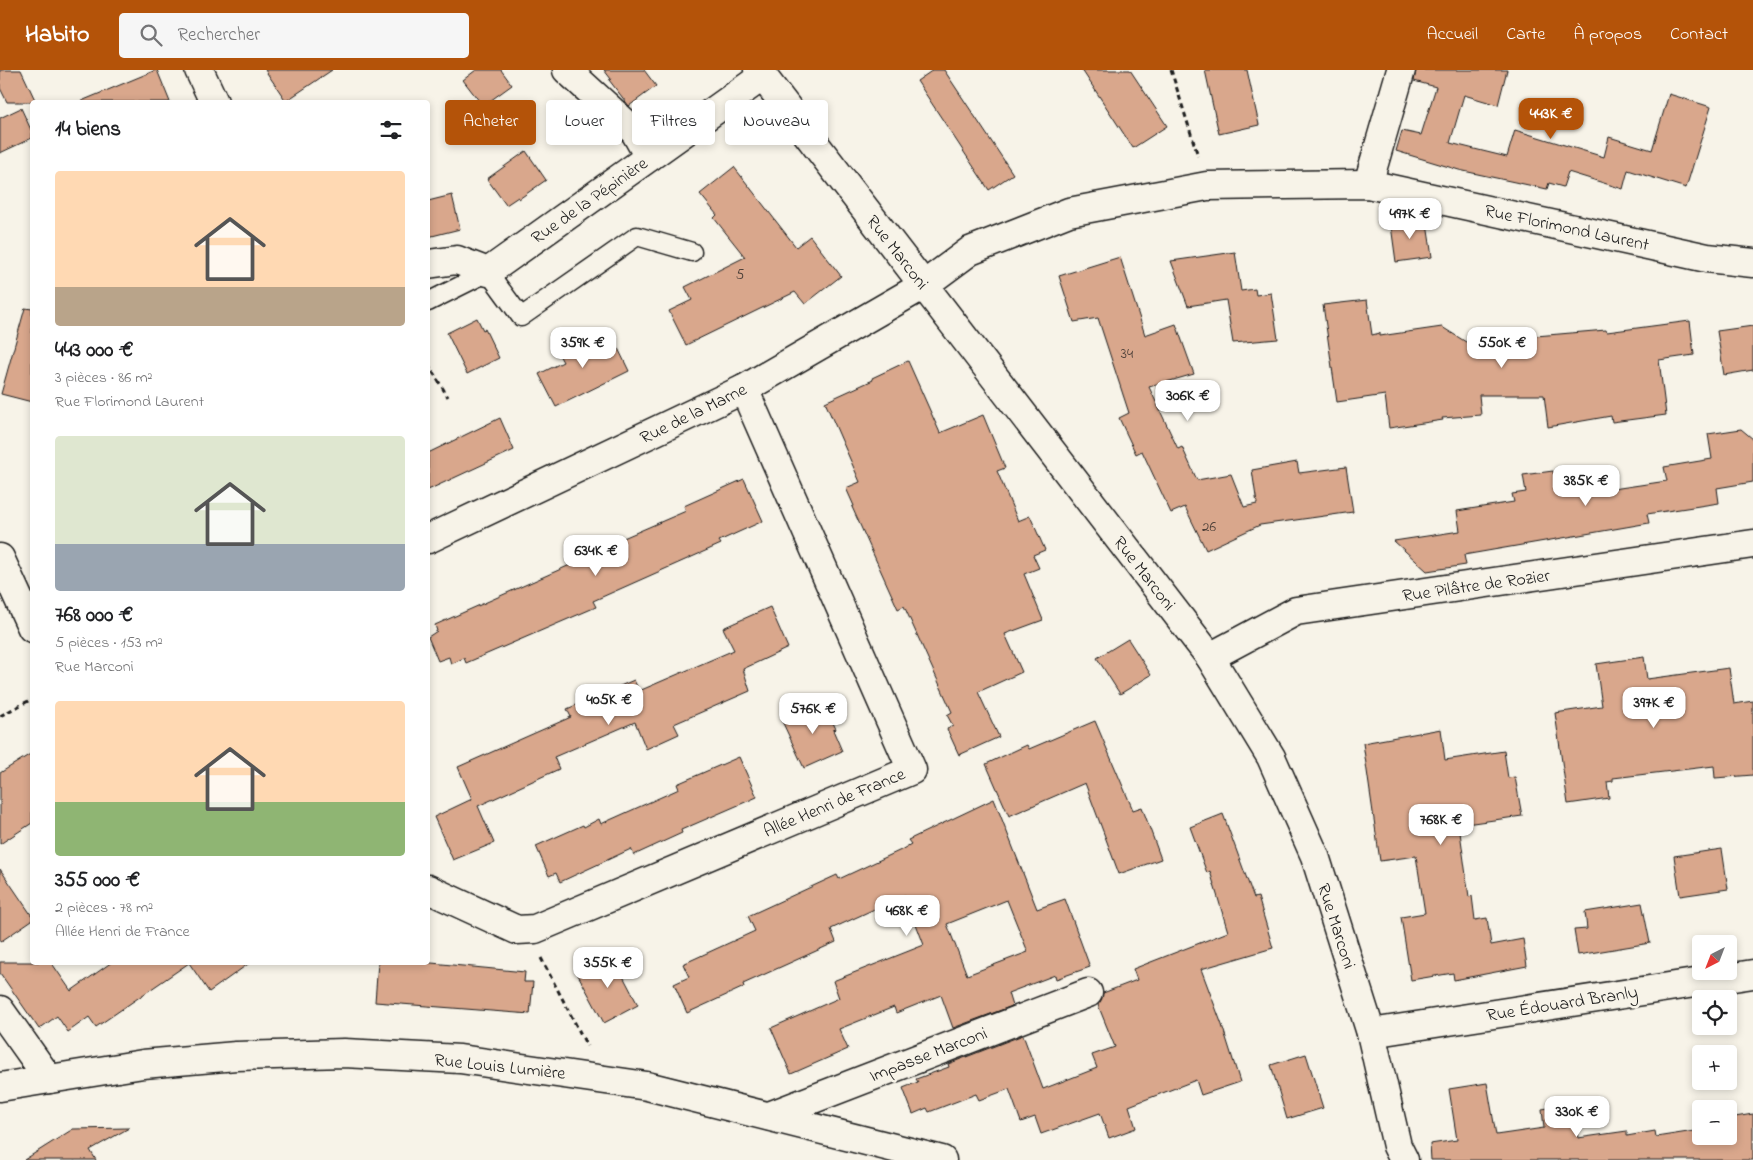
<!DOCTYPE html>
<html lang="fr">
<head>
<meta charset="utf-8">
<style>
  :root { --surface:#fff; --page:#f6f6f6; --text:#202124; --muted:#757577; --accent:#b45309 }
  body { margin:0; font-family:"Indie Flower",sans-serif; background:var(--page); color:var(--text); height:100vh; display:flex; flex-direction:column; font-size:19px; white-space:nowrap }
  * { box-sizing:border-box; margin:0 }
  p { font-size:16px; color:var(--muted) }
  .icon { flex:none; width:28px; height:28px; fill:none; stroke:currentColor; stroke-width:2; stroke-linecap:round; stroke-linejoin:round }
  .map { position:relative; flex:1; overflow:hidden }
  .sheet { position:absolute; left:30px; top:30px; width:400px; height:865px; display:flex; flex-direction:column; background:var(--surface); border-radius:5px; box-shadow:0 2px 8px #0003 }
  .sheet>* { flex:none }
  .hud { position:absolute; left:445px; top:30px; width:475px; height:45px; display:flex; gap:10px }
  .needle { width:32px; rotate:222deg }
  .buttons { position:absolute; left:1692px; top:865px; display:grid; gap:10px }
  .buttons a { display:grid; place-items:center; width:45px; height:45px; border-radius:5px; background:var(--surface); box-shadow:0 2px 8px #0003; font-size:25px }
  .price { position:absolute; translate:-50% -42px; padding:0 11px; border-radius:10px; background:#fff; color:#222; font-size:16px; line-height:32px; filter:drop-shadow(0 1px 2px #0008) }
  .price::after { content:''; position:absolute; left:50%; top:30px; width:15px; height:11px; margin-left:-8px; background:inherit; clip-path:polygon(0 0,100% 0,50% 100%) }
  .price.selected { background:var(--accent); color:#fff }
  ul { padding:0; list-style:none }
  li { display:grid; align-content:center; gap:10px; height:265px; padding:0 25px }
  li span { display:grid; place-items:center; height:155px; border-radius:5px; color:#555 }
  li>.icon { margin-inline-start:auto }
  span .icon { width:90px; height:90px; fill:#fffc; stroke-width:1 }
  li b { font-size:21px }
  h2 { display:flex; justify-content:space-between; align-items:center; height:60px; padding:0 25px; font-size:21px }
  .tag { padding:0 18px; border-radius:5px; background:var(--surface); box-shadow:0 2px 8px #0003; font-size:18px; line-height:45px }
  .tag.selected { background:var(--accent); color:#fff }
  header { display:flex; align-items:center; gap:30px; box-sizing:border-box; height:70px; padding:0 25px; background:var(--accent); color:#fff }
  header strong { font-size:24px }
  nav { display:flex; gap:28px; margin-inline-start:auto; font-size:18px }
  .search { width:350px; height:45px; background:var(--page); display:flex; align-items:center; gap:12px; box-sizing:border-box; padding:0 18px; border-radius:5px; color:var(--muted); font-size:19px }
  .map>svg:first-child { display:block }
</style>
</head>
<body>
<header>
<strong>Habito</strong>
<div class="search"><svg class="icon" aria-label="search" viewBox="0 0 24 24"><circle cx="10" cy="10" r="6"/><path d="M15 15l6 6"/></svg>Rechercher</div>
<nav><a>Accueil</a><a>Carte</a><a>À propos</a><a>Contact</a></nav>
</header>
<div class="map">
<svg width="1753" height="1090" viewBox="0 0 1753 1090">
  <rect width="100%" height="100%" fill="#f7f3e8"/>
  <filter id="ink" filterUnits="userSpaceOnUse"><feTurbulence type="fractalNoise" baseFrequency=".02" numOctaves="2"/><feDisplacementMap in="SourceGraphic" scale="10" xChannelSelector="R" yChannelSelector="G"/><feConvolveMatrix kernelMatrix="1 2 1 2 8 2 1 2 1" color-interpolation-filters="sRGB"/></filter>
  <g filter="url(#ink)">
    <g fill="#d9a78c" stroke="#1c1c1c" fill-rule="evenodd">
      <path d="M0,0H21L36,32H7L0,18Z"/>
      <path d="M157,0L170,32H79L156,0Z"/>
      <path d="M265,0H332L286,31Z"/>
      <path d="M476,0H501L512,15L483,36L463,10Z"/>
      <path d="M604,0H644L656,16L629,36L609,10L611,9Z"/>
      <path d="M933,0H944L1013,104L989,120L917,11Z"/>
      <path d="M1082,0H1130L1167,56L1133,78Z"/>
      <path d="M1205,0H1247L1259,55L1219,64Z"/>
      <path d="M1416,0H1507L1498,35L1464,25L1450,73L1507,87L1515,60L1604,87L1609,67L1652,80L1669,24L1711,37L1686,118L1628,100L1623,119L1568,102L1563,117L1549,113L1547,119L1459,100L1396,81L1402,61L1421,65L1436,17L1414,11Z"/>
      <path d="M21,38L32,62V68L0,83V48Z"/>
      <path d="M526,81L546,110L519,129L518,127L506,135L487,109Z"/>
      <path d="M734,97L796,177L810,166L841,206L805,234L795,222L686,275L669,241L692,230L685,217L745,187L714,148L717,145L700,124Z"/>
      <path d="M452,125L460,159L428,167V131Z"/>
      <path d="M1390,148L1427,154L1432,187L1396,192Z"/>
      <path d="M1235,182L1241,221L1255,219L1256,225L1271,223L1278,269L1233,273L1226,230L1188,236L1171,191Z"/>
      <path d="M1120,187L1145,265L1176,254L1194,304L1149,317L1178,379L1182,377L1197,410L1231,404L1244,437L1257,434L1252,400L1297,392L1299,403L1346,397L1353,442L1260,455L1206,480L1185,437L1171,443L1142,381L1136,384L1119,348L1129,343L1098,248L1074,252L1059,206Z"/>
      <path d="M1367,230L1372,265L1380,263V266L1442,257L1466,272L1606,260L1607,262L1690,251L1694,285L1659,290L1666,345L1612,352L1611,346L1548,357L1544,325H1479L1481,345L1442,348L1443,350L1389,358L1385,325L1337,332L1323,235Z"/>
      <path d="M25,238L32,239V332L1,324Z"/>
      <path d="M477,248L483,260L485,259L499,288L467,304L447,263Z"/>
      <path d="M1753,256V300L1724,305L1717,261Z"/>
      <path d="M584,266L590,279L613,268L629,301L556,337L539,304L563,292L556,279Z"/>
      <path d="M908,291L940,363L983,345L1005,398L997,401L1018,451L1030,446L1045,480L1033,485L1039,498L1024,504L1043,550L1005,564L1022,602L978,622L999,667L959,685L947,659L953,656L947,645L952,642L904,536L898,539L852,437L854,436L846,418L860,412L825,332L873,310L872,308Z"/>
      <path d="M500,348L514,380L428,420V383Z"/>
      <path d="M1741,359L1753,369V412L1717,418L1719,433L1647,444L1649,453L1464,485L1466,495L1427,501L1394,471L1460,461L1457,441L1514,432L1512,424L1526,422L1523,405L1553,401L1559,427L1667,411L1664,397L1712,389L1708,364Z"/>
      <path d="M744,409L763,451L719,471L721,474L593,531L596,537L466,593L464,588L451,594L449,587L438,591L428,567L437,561L435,555L606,479L605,476L686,441L684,436Z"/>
      <path d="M770,537L788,578L743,599L750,621L674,654L679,664L646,679L635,652L554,687L559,699L478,736L494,773L453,790L434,747L472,729L458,697L571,647L567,639L634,610L639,621L734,580L723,558Z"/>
      <path d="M1128,569L1151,605L1120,624L1097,588Z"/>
      <path d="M1644,587L1647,609L1729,598L1734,634L1753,631V705L1715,708L1714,696L1613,708V711L1607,712L1609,728L1568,734L1555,643L1602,636L1596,594Z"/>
      <path d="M823,632L836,659L833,660L842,681L804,698L782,651Z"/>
      <path d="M1095,651L1133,740L1142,737L1161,789L1119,804L1085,713L1009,746L986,694L1027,675L1029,679Z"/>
      <path d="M1441,659L1445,690L1504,681L1508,708L1515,707L1522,746L1459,755L1469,827L1472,826L1475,850L1487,848L1491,875L1523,869L1527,896L1454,910L1453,903L1411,910L1401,847L1425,843L1416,786L1380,791L1363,673Z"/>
      <path d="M32,683V753L0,774V703Z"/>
      <path d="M739,687L757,727L681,760L682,763L634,785L631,779L560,812L556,803L549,806L536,776L583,755L584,757L599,749L601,754L679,719L677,714Z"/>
      <path d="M994,729L1037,839L1065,829L1090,897L1056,909L1055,905L1008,923L1012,936L953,958L941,925L896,943L894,937L839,959L848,979L791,1004L771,958L839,928L833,911L924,875L905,825L831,859L836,872L743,914L744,917L687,943L674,914L689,907L683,894L755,861L748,846L837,805L839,809L901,780L911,774L908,770ZM1007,830L1028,882L967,905L947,854Z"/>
      <path d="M1223,744L1254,828L1258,827L1273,878L1201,899L1222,955L1240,1012L1201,1025L1196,1010L1129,1036L1136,1058L1109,1068L1100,1043L1041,1064L1035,1047L1021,1052L1009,1019L979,1030L976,1024L929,1042L927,1038L913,1044L903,1018L918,1012L916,1009L949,997L948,994L1023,965L1043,1019L1097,998L1092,985L1115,977L1098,935L1103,923L1137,910L1133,899L1228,862L1210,801L1207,803L1190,757Z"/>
      <path d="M1722,779L1728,819L1680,826L1674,786Z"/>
      <path d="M0,799L32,846V850L0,872Z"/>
      <path d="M1642,833L1650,873L1578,885L1574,860L1587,859L1585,842Z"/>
      <path d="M612,885L638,935L604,953L577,903Z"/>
      <path d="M0,892H51L71,921L112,892H251L209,922L189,893L96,957L89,947L68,962L57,946L39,959L0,903Z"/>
      <path d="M378,892H421L525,902L524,912H533L530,944L375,932Z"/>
      <path d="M1306,984L1323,1038L1287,1049L1271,995Z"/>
      <path d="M1487,1013L1496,1065L1544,1058L1542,1039L1573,1034L1578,1068L1627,1061V1066L1655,1061L1656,1067L1701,1060V1066H1729V1048L1753,1044V1090H1431L1430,1074L1457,1070L1449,1019Z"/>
      <path d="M129,1058L90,1080L96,1090H24L73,1059Z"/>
    </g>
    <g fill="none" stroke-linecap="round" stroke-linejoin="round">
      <defs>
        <path id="lane" d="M428,232L488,202L521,247L637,166L692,182"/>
        <g id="street">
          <path d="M199,0L214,32"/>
          <path d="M567,0L635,62L649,87"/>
          <path d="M758,0L1210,587L1271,687L1315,786L1371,963L1397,1076L1404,1090"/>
          <path d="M1368,114L1401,0"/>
          <path d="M428,194L457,190L488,202L763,6"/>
          <path d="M428,469L744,319L924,215L970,181L1069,142L1207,116L1368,114L1707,188L1753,193"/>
          <path d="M0,488L32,558"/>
          <path d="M1210,587L1296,541L1753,474"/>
          <path d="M428,819L517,860L535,859L912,700L744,319"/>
          <path d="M0,940L49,1009"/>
          <path d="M1371,963L1753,904"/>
          <path d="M769,1046L1088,923"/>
        </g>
        <path id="secondary" d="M0,1017L143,994L236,986L344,983L460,989L647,1016L942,1090"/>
      </defs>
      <use href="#lane" stroke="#1c1c1c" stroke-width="21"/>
      <use href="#street" stroke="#1c1c1c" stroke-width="31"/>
      <use href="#secondary" stroke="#1c1c1c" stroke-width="31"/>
      <g stroke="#1c1c1c" stroke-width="3" stroke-dasharray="5 4" stroke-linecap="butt">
        <path d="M1171,0L1198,86"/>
        <path d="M428,294L448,327"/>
        <path d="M0,646L32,629"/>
        <path d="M541,888L587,976"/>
      </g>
      <use href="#lane" stroke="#f7f3e8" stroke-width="18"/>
      <use href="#street" stroke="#f7f3e8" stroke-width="28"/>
      <use href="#secondary" stroke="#f7f3e8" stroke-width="28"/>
    </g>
  </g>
  <g text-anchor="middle" stroke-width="5" stroke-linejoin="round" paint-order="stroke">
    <g font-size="15" fill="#4b3f38">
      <text x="740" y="209">5</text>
      <text x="1127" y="288">34</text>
      <text x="1209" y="461">26</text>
    </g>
    <g font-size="18" fill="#1c1c1c" stroke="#f7f3e8">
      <text transform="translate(589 130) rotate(-35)" y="6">Rue de la Pépinière</text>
      <text transform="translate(1567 157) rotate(12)" y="6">Rue Florimond Laurent</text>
      <text transform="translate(898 182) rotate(52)" y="6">Rue Marconi</text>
      <text transform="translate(693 343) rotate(-26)" y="6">Rue de la Marne</text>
      <text transform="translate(1145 503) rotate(52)" y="6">Rue Marconi</text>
      <text transform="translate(1476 515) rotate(-8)" y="6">Rue Pilâtre de Rozier</text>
      <text transform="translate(834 732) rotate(-23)" y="6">Allée Henri de France</text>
      <text transform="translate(1337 856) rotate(72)" y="6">Rue Marconi</text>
      <text transform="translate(1562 933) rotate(-9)" y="6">Rue Édouard Branly</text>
      <text transform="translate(928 984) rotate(-21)" y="6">Impasse Marconi</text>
      <text transform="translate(500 996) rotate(6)" y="6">Rue Louis Lumière</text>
    </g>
  </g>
</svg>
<div class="buttons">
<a><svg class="needle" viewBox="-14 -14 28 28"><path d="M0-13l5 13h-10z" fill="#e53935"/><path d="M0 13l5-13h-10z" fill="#757577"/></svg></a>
<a><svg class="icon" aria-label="locate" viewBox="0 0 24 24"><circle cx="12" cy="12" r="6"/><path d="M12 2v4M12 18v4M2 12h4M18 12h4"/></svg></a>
<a>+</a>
<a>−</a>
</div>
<b class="price selected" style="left:1551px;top:70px">443K €</b>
<b class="price" style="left:1410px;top:170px">497K €</b>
<b class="price" style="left:583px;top:299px">359K €</b>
<b class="price" style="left:1502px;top:299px">550K €</b>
<b class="price" style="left:1188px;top:352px">306K €</b>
<b class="price" style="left:1586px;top:437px">385K €</b>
<b class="price" style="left:596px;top:507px">634K €</b>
<b class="price" style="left:609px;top:656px">405K €</b>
<b class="price" style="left:1654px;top:659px">397K €</b>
<b class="price" style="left:813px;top:665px">576K €</b>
<b class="price" style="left:1441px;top:776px">768K €</b>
<b class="price" style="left:907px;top:867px">468K €</b>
<b class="price" style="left:608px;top:919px">355K €</b>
<b class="price" style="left:1577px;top:1068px">330K €</b>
<div class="hud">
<a class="tag selected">Acheter</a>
<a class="tag">Louer</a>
<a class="tag">Filtres</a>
<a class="tag">Nouveau</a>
</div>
<section class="sheet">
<h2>14 biens<svg class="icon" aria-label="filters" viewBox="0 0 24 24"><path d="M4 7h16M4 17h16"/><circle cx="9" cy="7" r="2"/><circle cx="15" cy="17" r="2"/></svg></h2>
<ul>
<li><span style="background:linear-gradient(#ffd9b3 75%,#b9a48a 0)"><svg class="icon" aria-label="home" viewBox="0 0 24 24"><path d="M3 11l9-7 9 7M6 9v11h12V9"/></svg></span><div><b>443 000 €</b><p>3 pièces · 86 m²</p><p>Rue Florimond Laurent</p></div></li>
<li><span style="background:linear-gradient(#dfe7d0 70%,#9aa5b1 0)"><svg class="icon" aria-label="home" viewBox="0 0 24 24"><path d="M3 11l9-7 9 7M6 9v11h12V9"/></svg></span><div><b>768 000 €</b><p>5 pièces · 153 m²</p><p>Rue Marconi</p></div></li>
<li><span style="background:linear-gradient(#ffd9b3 65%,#8fb573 0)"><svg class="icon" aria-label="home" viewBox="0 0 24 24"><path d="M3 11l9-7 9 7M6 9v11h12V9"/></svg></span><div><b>355 000 €</b><p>2 pièces · 78 m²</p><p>Allée Henri de France</p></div></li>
</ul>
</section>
</div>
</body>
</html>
